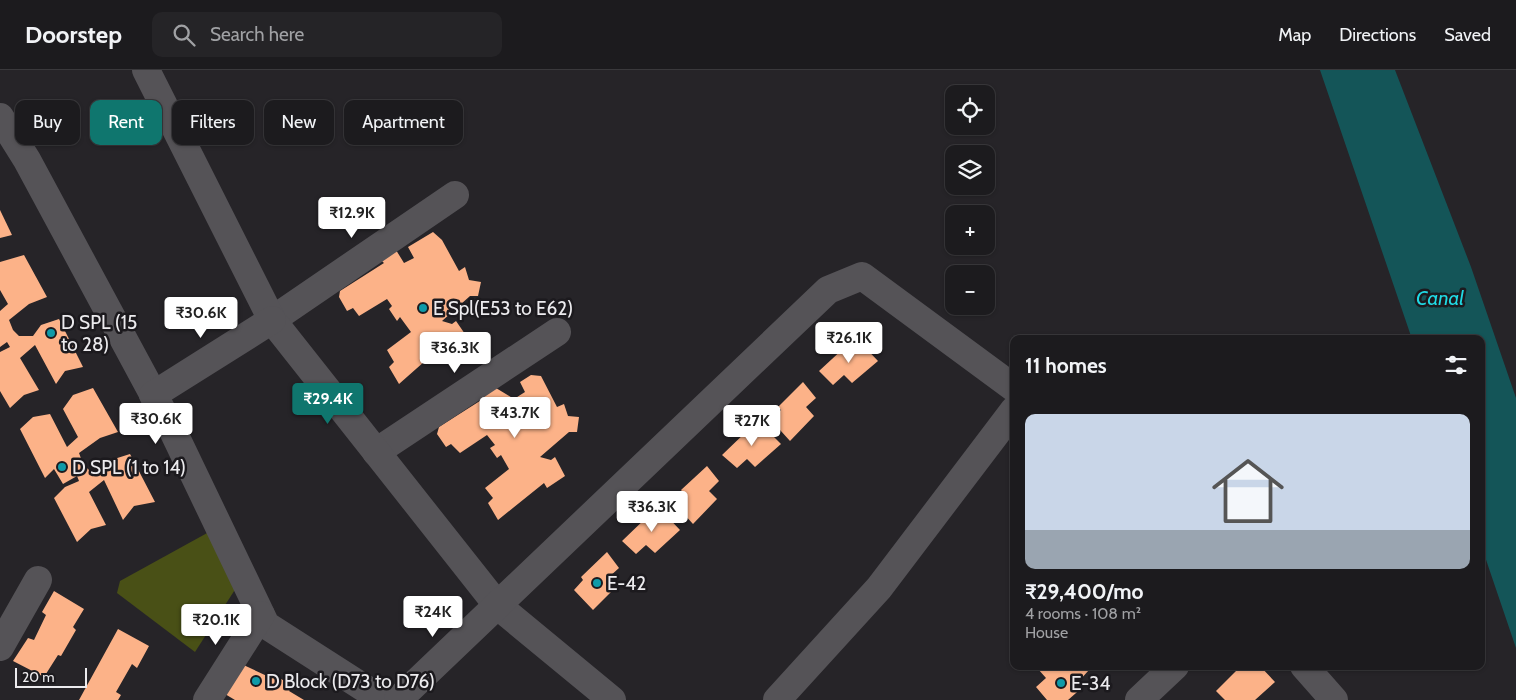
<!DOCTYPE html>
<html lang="en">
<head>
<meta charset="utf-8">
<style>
  :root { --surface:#1c1b1e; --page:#252427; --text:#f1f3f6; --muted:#a0a1a4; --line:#3a393c; --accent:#0f766e }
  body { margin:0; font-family:Cabin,sans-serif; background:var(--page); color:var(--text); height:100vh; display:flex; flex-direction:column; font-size:19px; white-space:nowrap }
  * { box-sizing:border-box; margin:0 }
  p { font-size:16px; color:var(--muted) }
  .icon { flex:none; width:28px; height:28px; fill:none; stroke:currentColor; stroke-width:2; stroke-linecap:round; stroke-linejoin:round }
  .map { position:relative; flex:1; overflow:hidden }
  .side { position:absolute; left:1010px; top:265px; width:475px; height:335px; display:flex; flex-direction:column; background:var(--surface); border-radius:10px; box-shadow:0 1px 4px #0004,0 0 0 1px var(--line) }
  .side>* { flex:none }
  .banner { position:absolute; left:15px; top:30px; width:475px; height:45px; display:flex; gap:10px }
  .buttons { position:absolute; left:945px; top:15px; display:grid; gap:10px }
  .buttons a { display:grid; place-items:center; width:50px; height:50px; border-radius:10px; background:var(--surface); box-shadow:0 1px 4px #0004,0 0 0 1px var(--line); font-size:25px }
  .scale { position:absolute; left:15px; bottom:12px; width:72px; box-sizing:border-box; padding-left:5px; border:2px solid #ecebee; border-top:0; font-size:14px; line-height:18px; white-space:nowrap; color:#ecebee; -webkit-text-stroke:4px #1c1a1e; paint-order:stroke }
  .price { position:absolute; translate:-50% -42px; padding:0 11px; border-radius:5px; background:#fff; color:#222; font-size:16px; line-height:32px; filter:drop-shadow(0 1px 2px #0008) }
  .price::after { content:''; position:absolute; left:50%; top:30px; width:15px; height:11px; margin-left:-8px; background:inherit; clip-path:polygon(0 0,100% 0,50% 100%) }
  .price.active { background:var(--accent); color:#fff }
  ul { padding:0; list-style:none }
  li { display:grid; align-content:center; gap:10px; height:265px; padding:0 15px }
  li+li { border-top:1px solid var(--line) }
  li span { display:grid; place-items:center; height:155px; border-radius:10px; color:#555 }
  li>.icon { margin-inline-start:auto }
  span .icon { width:90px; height:90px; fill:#fffc; stroke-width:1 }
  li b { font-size:21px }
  h2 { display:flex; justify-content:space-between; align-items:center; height:60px; padding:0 15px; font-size:21px }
  .pill { padding:0 18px; border-radius:10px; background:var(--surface); box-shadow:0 1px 4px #0004,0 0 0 1px var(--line); font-size:18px; line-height:45px }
  .pill.active { background:var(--accent); color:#fff }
  header { display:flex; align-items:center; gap:30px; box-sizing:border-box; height:70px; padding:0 25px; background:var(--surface); border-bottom:1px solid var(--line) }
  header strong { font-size:24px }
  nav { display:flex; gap:28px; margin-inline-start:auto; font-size:18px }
  .search { width:350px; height:45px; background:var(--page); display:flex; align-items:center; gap:12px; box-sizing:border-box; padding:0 18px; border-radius:10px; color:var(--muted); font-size:19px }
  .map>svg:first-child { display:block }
</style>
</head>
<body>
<header>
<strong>Doorstep</strong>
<div class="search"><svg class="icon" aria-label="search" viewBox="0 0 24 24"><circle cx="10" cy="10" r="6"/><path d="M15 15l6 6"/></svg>Search here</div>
<nav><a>Map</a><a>Directions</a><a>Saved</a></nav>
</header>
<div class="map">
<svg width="1516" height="630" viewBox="0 0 1516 630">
  <rect width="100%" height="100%" fill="#262428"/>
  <path fill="#495016" d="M209,462L236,518L195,582L117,523L120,511Z"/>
  <path fill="#145558" d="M1320,0H1395L1471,197L1516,328V578L1481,475V269H1412Z"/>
  <g fill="#fcb288">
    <path d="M0,140L12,165L0,168Z"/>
    <path d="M433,162L442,170L459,201L465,197L469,210L481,212L478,226H470L442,251L452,254L456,251L465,264L463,270L456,265L457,274L445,281L442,276L399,314L389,297L394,292L387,280L411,262L400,247L397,251L389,239L392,236L387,229L359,246L353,238L347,241L339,227L340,221L384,193L379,188L396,180L404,193L414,188L408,177Z"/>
    <path d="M24,185L47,227L29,234L9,250L13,260L19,266H33L41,255L59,249L83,297L65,301L56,314L35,275L20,288L39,320L24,325L10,338L0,321V282L10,277L7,272L0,277V241L8,234L0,220V192Z"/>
    <path d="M858,270L878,291L852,313L844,305L833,315L819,301L845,277L848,279Z"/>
    <path d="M531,305L541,306L557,337L564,334L568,346L579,347L577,362H569L540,387L551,390L555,387L565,406L547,418L544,413L498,450L488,433L493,428L485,418L509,399L501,385L497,388L490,378L495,375L487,365L460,383L451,374L446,377L437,364L439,357L483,329L478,324L491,315L514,329L525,322L520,312Z"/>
    <path d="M803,312L816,328L806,337L814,346L790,371L771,350L781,340L778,337Z"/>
    <path d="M93,318L118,362L100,368L79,383L83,394L89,400L102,401L111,390L130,384L155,432L134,436L123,450L104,410L89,422L106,455L91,459L77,472L54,428L65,417L79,411L77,406L63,414L54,399L45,408L20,359L33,347L50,344L67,377L78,367L63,339L73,325Z"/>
    <path d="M761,354L781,374L755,397L747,389L737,398L722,385L748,360L750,363Z"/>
    <path d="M707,396L719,411L709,421L717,429L693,454L674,433L684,424L681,420Z"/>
    <path d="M661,440L680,460L655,483L646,475L636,484L622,471L648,446L650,449Z"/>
    <path d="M607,482L619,498L609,507L617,516L593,540L574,520L583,510L581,507Z"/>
    <path d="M54,521L84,539L73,557L76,560L61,586L58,585L44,607L13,591L28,568L34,570L46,545L42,542Z"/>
    <path d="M118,559L149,576L137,598L132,594L116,622L121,625L118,630H79Z"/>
    <path d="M237,592L267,606L271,603L293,616L289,621L304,630H235L220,621Z"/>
    <path d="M1040,596H1086L1089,600L1079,611L1084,616L1068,630H1047L1036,617L1046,608L1038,599Z"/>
    <path d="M1241,596L1245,599L1247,596H1260L1275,612L1255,630H1225L1216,621Z"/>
  </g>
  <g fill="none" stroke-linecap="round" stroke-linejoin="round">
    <g stroke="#555357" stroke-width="28">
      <path d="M272,250L455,125"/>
      <path d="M376,382L557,262"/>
      <path d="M0,577L38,510"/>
      <path d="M777,630L879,518L1014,340"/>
      <path d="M1139,630L1175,596"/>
    </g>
    <g stroke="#555357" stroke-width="28">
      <path d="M146,0L272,250L498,536L612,630"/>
      <path d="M0,47L27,90L173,361L266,555L383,630"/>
      <path d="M153,325L272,250"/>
      <path d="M1304,596L1334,630"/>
      <path d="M207,630L261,545"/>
      <path d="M398,630L828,220L862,206L1014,318"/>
    </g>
  </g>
  <g fill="#0f9aa8" stroke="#1c1a1e" stroke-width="2">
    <circle cx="423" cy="238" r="5"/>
    <circle cx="51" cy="263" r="5"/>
    <circle cx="62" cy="397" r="5"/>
    <circle cx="597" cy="513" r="5"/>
    <circle cx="256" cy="611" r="5"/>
    <circle cx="1061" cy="613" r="5"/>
  </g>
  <g text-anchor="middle" stroke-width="5" stroke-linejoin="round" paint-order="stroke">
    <g font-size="19" fill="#ecebee" stroke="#1c1a1e" text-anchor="start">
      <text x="433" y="245">E Spl(E53 to E62)</text>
      <text x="61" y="259">D SPL (15<tspan x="61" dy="22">to 28)</tspan></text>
      <text x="72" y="404">D SPL (1 to 14)</text>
      <text x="607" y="520">E-42</text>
      <text x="266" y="618">D Block (D73 to D76)</text>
      <text x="1071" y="620">E-34</text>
    </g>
    <g font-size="20" font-style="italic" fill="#20dae4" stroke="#1c1a1e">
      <text x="1440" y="235">Canal</text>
    </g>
  </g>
</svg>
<div class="buttons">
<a><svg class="icon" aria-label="locate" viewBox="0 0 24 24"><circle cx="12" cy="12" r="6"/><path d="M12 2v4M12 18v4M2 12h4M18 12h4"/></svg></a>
<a><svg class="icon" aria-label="layers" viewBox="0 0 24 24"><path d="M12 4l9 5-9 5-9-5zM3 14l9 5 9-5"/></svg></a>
<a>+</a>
<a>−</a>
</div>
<div class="scale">20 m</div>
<b class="price" style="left:352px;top:169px">₹12.9K</b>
<b class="price" style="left:201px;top:269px">₹30.6K</b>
<b class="price" style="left:849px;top:294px">₹26.1K</b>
<b class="price" style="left:455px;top:304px">₹36.3K</b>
<b class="price active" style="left:328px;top:355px">₹29.4K</b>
<b class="price" style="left:515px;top:369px">₹43.7K</b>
<b class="price" style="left:156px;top:375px">₹30.6K</b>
<b class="price" style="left:752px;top:377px">₹27K</b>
<b class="price" style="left:652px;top:463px">₹36.3K</b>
<b class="price" style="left:433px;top:568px">₹24K</b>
<b class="price" style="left:216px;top:576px">₹20.1K</b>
<div class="banner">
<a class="pill">Buy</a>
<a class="pill active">Rent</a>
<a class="pill">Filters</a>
<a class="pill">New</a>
<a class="pill">Apartment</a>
</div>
<section class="side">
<h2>11 homes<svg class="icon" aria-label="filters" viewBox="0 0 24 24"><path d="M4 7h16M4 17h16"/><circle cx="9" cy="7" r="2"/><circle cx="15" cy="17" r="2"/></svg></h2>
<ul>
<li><span style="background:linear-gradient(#c9d6e8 75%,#9aa5b1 0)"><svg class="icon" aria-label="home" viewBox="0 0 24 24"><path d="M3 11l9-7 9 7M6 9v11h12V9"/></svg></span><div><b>₹29,400/mo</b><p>4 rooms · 108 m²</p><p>House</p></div></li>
</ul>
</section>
</div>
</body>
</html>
